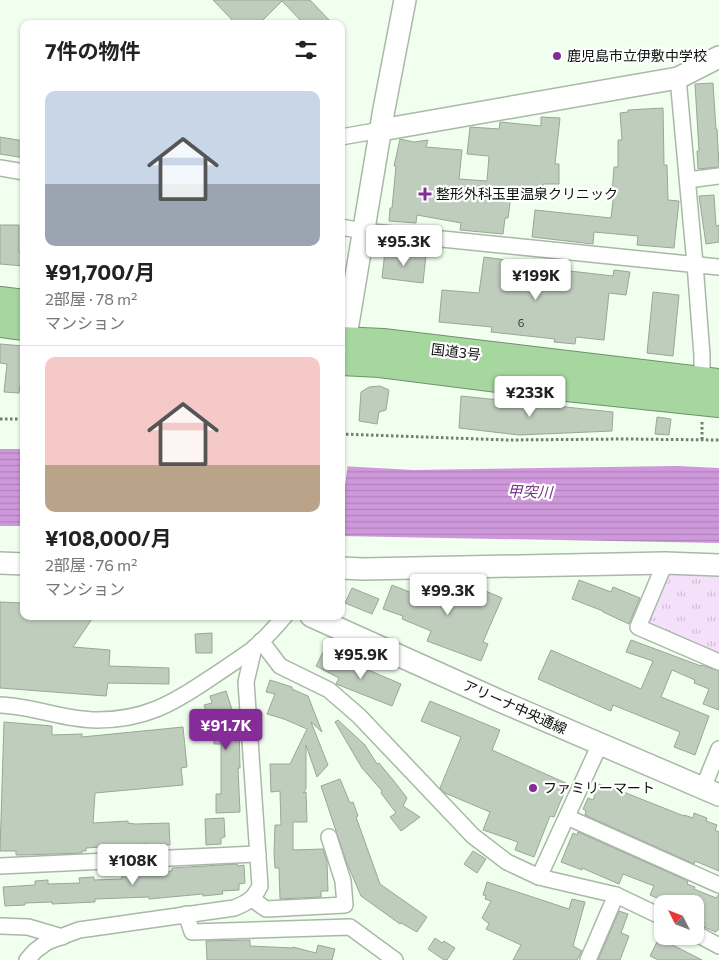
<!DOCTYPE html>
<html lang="ja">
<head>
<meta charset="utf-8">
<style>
  :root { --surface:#fff; --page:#f6f6f6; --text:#222; --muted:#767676; --line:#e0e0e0; --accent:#852c98 }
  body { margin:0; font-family:Commissioner,"Noto Sans JP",sans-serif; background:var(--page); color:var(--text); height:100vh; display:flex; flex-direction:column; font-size:19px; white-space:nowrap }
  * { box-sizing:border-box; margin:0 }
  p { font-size:16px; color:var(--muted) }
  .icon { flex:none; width:28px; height:28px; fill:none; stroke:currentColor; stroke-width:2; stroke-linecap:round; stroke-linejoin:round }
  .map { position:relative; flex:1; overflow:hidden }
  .panel { position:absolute; left:20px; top:20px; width:325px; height:600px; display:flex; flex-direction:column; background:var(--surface); border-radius:10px; box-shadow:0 1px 4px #0004 }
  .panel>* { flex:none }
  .needle { width:32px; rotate:312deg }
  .buttons { position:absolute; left:654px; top:895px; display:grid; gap:10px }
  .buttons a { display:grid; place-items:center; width:50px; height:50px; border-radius:10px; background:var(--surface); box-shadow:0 1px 4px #0004; font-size:25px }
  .price { position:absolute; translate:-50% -42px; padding:0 11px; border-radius:5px; background:#fff; color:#222; font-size:16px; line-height:32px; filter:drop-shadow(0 1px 2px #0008) }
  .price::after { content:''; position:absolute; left:50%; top:30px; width:15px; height:11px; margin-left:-8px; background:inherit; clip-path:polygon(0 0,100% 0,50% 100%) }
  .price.current { background:var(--accent); color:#fff }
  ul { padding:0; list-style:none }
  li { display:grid; align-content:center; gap:10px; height:265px; padding:0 25px }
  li+li { border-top:1px solid var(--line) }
  li span { display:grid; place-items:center; height:155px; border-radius:10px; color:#555 }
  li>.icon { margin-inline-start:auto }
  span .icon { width:90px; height:90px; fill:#fffc; stroke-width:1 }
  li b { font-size:21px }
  h2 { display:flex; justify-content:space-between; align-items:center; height:60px; padding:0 25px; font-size:21px }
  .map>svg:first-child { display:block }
</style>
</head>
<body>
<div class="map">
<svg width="719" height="960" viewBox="0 0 719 960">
  <defs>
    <pattern id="park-tufts" width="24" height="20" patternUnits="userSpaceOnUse" patternTransform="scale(1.25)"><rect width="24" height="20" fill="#f5e0fa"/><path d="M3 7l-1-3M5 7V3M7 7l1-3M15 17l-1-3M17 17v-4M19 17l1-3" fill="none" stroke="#d1bfd5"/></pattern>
    <pattern id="water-rules" width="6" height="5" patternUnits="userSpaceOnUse" patternTransform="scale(1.25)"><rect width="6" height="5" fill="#cf98dc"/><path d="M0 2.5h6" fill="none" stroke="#b082bb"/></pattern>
  </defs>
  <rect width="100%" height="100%" fill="#f0ffee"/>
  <path fill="url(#park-tufts)" d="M666,574L719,575V658L649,628L645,619Z"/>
  <g fill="url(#water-rules)">
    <rect x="0" y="449" width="24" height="77"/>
    <path d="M341,466L413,470L677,466L719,468V543L341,536Z"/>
  </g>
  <path fill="#f0ffee" d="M341,463L348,464L341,515Z"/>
  <g fill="#bfcdbd" stroke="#99a797">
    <path d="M213,0H310L333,24H304L282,1L259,24H236Z"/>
    <path d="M713,83L716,129H717L719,167L698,169L697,151H699L695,84Z"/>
    <path d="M663,108L664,165H667L668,200L679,201L674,248L637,245L638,236L594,232L593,244L532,237L535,210L611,218L614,192H612L614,167H618V140H622L620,113L628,112V110Z"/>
    <path d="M541,117L560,118L555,164H559V184H543L542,199L511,196L508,218H505L503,234L460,230L461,223L417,215L416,223L389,221L390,208H392L396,166H394L400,139L414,142L428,140L426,147L462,150L459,179L487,181L489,156L467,154L470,127L499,129L500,122L541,126Z"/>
    <path d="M0,137L24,141V158L0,154Z"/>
    <path d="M714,195L716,226L719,225V242L706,244L699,196Z"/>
    <path d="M0,225H19V252H24V266L0,264Z"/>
    <path d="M385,251L426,255L423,283L382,278Z"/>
    <path d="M484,257L550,266V264L570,265V271L613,276L614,270L630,272L626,295L609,293L604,340L576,337L575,344L554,342L555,339L491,332L492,327L439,322L442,290L479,293Z"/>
    <path d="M653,292L679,295L673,356L647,353Z"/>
    <path d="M0,344L24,346V387L20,386L19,393L4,392L7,364L0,363Z"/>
    <path d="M380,386L389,390L386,410L379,412L377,424L359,421L361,392L369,387Z"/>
    <path d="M461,396L613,412L612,431L519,435L459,428Z"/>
    <path d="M657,417L671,419L669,435L655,434Z"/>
    <path d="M579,580L611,592L613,587L640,598L629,624L603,612V611L572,599Z"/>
    <path d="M417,583L432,590L434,585L451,593L453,588L469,596L474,586L502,598L483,642L488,644L481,661L427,641L431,631L402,619L403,616L383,609L392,585L412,593Z"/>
    <path d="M352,588L379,599L372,614L345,603Z"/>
    <path d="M0,602L24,603V616H94L73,647L110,650L109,666L169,668V684L108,683L106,696L0,688Z"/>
    <path d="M212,633V653H196L195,634Z"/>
    <path d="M631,640L701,666V665L719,671V710L703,704L709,689L694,683L695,680L672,670L661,697L709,716L695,755L674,747L680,732L613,705L611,711L538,679L551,650L641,689L653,661L626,652Z"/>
    <path d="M323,652L351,666L352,663L401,684L392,706L336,684L339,678L316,666Z"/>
    <path d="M270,680L292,687V689L308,696L322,732L311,722L328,765L317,777L306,745V789L303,793L306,792L307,822H293V850L323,849L327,862L328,891H321V897L280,899L279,868H275L274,853L275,825H281L280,791L271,792L270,764H290L307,729L284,719L267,714L275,694L266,692Z"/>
    <path d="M226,691L237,725H239L240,768H238L240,812L216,813V794H221V744H214V723L210,724L204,705L212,703L210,696Z"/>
    <path d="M430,701L500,730L492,750L568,784L554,817L550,816L534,857L515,850L518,842L483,830L490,812L445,793L440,788L461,737L421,721Z"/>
    <path d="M338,720L365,745L377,764L379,763L394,781L407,798L403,806L420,817L401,831L390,817L396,813L381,793L382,791L362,768L335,722Z"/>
    <path d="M4,722L52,726V735L82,734V737L183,727L187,767L181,768L183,785L95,793L93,823L128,821V823L135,824L169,823L170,845H147V844L86,848V851H82V853L24,855H16V851H0Z"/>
    <path d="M340,779L350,803L353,802L358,816L356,817L380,884L427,917L417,932L401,923L400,924L361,896L346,861L321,786Z"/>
    <path d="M599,784L621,792V791L684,816V815L693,818L694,813L707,818L706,821L717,825L715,830L719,832V871L695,861L694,864L585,815L586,811L583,809L588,798L593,800Z"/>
    <path d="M224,818L225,837L221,838V844L206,845L205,819Z"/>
    <path d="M578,832L688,881L687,884L695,887L694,889L716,898L719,894V929L716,932L704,927L706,924L695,919V904H671L650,895L654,886L623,874L619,884L582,868V870L561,862L573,833L577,835Z"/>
    <path d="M473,851L486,859L477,873L464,864Z"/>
    <path d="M237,864L238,866L244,865L245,883L239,884V890L222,891L223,894L203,896V894L149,899V897L95,899V902L52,904V902L25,903V905L5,906L3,887L35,885V881L48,880V884L80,883L79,878L94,877V880L122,879V875L172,871V868Z"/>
    <path d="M487,882L569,909L572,899L585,902L573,946L582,951L577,960H513L521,945L486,929L489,924L482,918L491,901L485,899L486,896L483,895Z"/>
    <path d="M619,911L628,914L621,933L629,936L620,960H598Z"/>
    <path d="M435,938L442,943L444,941L455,948L447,960H444L428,949Z"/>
    <path d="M659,938L702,960H658L650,956Z"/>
    <path d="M250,940V946L293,948V947L316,953L318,945L335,949L332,960H207L206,941Z"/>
  </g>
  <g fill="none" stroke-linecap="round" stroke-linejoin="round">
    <defs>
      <g id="street">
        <path d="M678,78L695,264L702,355V386"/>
        <path d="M341,137L381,130"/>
        <path d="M0,168L24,172"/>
        <path d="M688,180L719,176"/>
        <path d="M341,227L363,231L719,267"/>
        <path d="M665,563L638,627L719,662"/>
        <path d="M261,641L280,666L329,690L359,716L473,836L507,862L539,877L616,895L662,917"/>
        <path d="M0,705C33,706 64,720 97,720C144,720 172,704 209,679C224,669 239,659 253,649C265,639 275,627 285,616"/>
        <path d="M703,788L719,749"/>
        <path d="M567,817L719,885"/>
        <path d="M0,866L258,854"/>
        <path d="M539,877L600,744"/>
        <path d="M252,899L266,909L345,905L343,881L329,837"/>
        <path d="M186,914L192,932L350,927L395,960"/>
        <path d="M0,926L28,927L62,937"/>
        <path d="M695,933L719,946"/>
        <path d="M27,960L35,951L47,942L79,930L234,908C247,903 254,899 260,886L246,682L254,648"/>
        <path d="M588,960L616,895"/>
      </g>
      <g id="secondary">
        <path d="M381,130L678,78L719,57"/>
        <path d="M343,354L384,109L405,0"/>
        <path d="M0,563L24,564"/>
        <path d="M341,568L364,569L665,563L719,565"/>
        <path d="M311,616L500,701L719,795"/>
      </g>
      <g id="highway">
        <path d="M0,301L24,304"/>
        <path d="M0,323L24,326"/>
        <path d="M341,341L383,343L719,383"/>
        <path d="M341,361L380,363L567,387L719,403"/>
      </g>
    </defs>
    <use href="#street" stroke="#aab8a8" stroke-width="18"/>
    <use href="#secondary" stroke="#aab8a8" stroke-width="24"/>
    <use href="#highway" stroke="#6f916b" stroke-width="30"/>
    <g stroke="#737d72" stroke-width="3" stroke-dasharray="2.5 2.5" stroke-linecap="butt">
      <path d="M0,419H24"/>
      <path d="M702,422V440"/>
      <path d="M341,434L507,440L625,439L719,440"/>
    </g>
    <use href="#street" stroke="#fff" stroke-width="15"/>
    <use href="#secondary" stroke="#fff" stroke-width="21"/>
    <use href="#highway" stroke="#a5d79f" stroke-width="28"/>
  </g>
  <g fill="#852c98" stroke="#fff" stroke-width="2">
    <circle cx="557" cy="56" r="5"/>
    <path d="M422.5 186.5h5v5h5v5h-5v5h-5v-5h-5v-5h5z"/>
    <circle cx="533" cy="788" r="5"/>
  </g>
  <g text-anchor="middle" stroke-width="4.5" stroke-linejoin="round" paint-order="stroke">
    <g font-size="11" fill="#373e37">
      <text x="521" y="327">6</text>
    </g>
    <g font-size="14" fill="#0a0f0a" stroke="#fff" text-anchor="start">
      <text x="567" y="61">鹿児島市立伊敷中学校</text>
      <text x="436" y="199">整形外科玉里温泉クリニック</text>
      <text x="543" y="793">ファミリーマート</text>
    </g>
    <g font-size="14" fill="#0a0f0a" stroke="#fff">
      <text transform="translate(456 352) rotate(7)" y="5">国道3号</text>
      <text transform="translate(515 707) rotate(24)" y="5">アリーナ中央通線</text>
    </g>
    <g font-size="15" font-style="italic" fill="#753484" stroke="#fff">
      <text transform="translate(530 492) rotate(2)" y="5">甲突川</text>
    </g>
  </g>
</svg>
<div class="buttons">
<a><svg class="needle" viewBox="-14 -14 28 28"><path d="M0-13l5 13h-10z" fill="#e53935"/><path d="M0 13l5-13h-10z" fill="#767676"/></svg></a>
</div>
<b class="price" style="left:404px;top:267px">¥95.3K</b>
<b class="price" style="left:536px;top:301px">¥199K</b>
<b class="price" style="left:530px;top:418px">¥233K</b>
<b class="price" style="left:448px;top:616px">¥99.3K</b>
<b class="price" style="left:361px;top:680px">¥95.9K</b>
<b class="price current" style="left:226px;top:751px">¥91.7K</b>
<b class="price" style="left:133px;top:886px">¥108K</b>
<section class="panel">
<h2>7件の物件<svg class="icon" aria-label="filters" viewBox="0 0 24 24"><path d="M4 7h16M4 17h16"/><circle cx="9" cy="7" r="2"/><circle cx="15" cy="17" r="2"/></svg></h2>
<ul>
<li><span style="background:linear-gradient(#c9d6e8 60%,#9aa5b1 0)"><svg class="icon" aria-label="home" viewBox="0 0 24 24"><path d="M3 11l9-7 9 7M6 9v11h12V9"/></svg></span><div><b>¥91,700/月</b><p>2部屋 · 78 m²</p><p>マンション</p></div></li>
<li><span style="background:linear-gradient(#f6c9c9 70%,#b9a48a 0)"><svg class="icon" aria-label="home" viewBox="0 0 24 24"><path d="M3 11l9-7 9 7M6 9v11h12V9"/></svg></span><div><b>¥108,000/月</b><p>2部屋 · 76 m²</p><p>マンション</p></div></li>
</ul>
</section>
</div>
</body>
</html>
